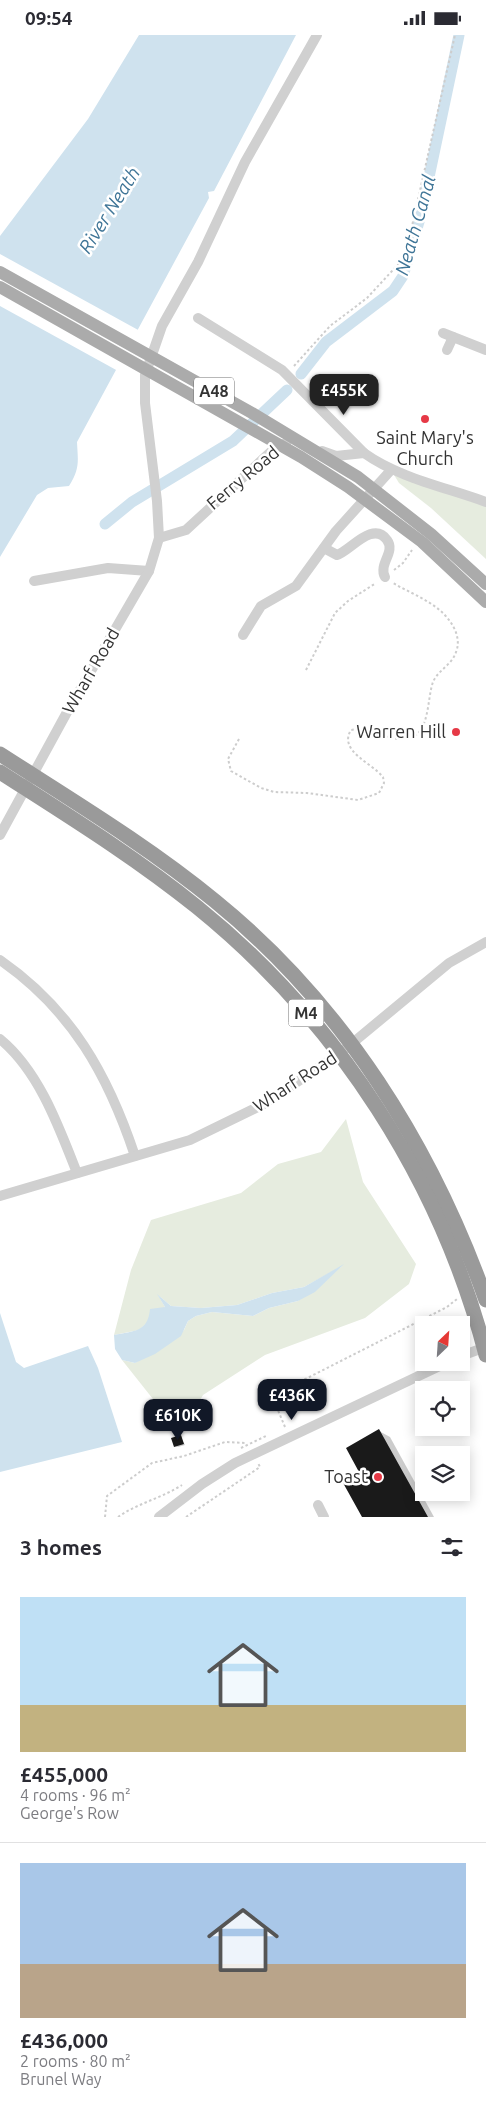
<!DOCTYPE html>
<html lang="en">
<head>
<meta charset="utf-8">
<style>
  :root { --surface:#fff; --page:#f7f7f7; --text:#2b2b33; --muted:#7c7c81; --line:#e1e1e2; --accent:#111827 }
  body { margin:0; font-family:Ubuntu,sans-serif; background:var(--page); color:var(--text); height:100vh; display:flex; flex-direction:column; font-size:19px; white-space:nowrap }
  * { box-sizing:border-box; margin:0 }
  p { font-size:16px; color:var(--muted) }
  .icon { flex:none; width:28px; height:28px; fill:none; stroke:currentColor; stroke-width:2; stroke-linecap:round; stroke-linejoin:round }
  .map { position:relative; height:1482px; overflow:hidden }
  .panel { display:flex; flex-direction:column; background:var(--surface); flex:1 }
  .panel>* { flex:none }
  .needle { width:32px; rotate:25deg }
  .controls { position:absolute; left:415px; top:1281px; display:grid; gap:10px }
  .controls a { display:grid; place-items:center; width:55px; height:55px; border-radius:0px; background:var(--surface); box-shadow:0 2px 12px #0003; font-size:25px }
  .price { position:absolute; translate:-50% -42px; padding:0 11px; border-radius:10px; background:var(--accent); color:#fff; font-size:16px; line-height:32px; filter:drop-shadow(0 1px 2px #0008) }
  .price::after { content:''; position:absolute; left:50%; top:30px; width:15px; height:11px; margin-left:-8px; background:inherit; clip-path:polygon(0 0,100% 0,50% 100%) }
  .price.selected { background:#222; color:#fff }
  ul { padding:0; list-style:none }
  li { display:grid; align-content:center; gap:10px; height:265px; padding:0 20px }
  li+li { border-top:1px solid var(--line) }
  li span { display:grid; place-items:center; height:155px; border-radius:0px; color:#555 }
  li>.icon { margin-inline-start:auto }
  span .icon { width:90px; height:90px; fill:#fffc; stroke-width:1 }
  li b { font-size:21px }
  h2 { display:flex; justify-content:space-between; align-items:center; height:60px; padding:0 20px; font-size:21px }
  .status { display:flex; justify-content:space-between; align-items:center; height:35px; padding:0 25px; background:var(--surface); direction:ltr }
  .status svg { height:14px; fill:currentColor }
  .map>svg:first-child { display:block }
</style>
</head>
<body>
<div class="status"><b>09:54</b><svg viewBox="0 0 49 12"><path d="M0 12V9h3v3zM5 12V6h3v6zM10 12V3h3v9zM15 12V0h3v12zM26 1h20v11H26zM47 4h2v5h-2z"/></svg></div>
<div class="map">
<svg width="486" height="1482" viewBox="0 0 486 1482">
  <rect width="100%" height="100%" fill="#fff"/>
  <g fill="#e6ecdf">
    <path d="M391,435L486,467V524L431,473L399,448Z"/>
    <path d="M346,1084L363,1147L416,1229L409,1249L365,1283L265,1320L203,1360L192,1379L168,1383L122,1325L135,1328L184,1295L188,1286L196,1281L212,1277L253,1281L269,1273L298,1266L342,1231L304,1252L272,1258L237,1270L201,1273L171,1271L158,1260L165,1272L139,1295L114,1300L131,1235L151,1185L241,1158L278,1129L321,1117Z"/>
  </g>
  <g fill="#cfe2ee">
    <path d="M139,0H296L214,156L208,157L209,163L77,407C78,427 80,433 69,451L48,453L37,460L0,522V201L88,84Z"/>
    <path d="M344,1229L315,1257L298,1266L269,1273L253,1281L212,1277L196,1281L188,1286L181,1301L155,1319L135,1328L122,1325L115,1314L114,1300C134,1296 148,1297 150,1274L165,1272L157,1259L171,1271L201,1273L237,1270L272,1258L304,1252Z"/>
    <path d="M0,1278L16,1327L24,1333L88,1311L98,1333L122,1407L0,1437Z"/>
  </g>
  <path fill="#fff" d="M0,219L140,296L118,336L0,271Z"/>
  <g fill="#0003">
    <path d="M379,1396L390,1402L434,1482H364L361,1438Z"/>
    <path d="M180,1401L185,1410L178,1412L175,1411Z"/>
  </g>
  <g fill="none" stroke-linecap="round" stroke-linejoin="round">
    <g stroke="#cfe2ee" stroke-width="11">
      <path d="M301,339L326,307L393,256L403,241L421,180L459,0"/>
      <path d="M105,489L132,467L233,406L287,355"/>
    </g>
  </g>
  <g fill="#1a1a1a">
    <path d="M379,1394L428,1482H362L342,1446L359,1437L346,1413Z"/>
    <path d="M181,1400L184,1409L174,1412L171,1403Z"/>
  </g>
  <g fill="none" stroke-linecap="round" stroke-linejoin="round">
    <g stroke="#cdcdcd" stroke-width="2" stroke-dasharray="2.5 2.5" stroke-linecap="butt">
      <path d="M294,331L330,291L367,263L405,222L455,0"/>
      <path d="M394,535L403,528L412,515"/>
      <path d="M306,635L335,578L348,566L376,548"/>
      <path d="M239,704L228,724L231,736L261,753L274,757L307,758L358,765L379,758L384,748L383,742C372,728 338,716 351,695L357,694C372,696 393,707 409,703C430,699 427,663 433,647C438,635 452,630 456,617C459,610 458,602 455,595C443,569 415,561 393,548"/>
      <path d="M285,1392L272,1361L447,1272L457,1264"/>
      <path d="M241,1413L266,1401"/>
      <path d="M105,1482L107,1461L152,1428L184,1421L225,1407L247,1408"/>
      <path d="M118,1482C138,1468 162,1463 182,1450"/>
      <path d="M186,1482L260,1432L258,1428"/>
    </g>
    <g stroke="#d0d0d0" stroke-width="10">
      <path d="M198,283L282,335L364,418C399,443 445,452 486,467"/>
      <path d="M443,298L486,315"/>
      <path d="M447,315L453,302"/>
      <path d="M322,416L336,421L364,418"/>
      <path d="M159,503L186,495L275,413L286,408"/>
      <path d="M324,513L337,520C350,516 373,485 387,505C396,517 378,529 385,542"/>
      <path d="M34,546L108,533L149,536"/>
      <path d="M243,600L261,571L296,551L336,496L391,435"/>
      <path d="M0,800L66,679L149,536L159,503L157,466L145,368V340L162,291L198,227L245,127L317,0"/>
      <path d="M0,925C72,975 108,1040 135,1121"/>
      <path d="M0,1004C39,1036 59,1092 77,1138"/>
      <path d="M0,1161L190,1105L262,1070L338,1020L449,928L486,907"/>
      <path d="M461,1321L486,1312"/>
      <path d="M318,1470L324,1482"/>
      <path d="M159,1482L202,1449L235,1428L446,1328"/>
    </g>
    <g stroke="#ababab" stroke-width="12">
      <path d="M0,237L252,378L358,442L431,499L486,549"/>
      <path d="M0,252L301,422L348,452L422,507L486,567"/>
    </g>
    <g stroke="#9a9a9a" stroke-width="15">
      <path d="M0,719C73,766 148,811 215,866C343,970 431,1111 486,1265"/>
      <path d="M0,737C67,780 135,822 197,872C338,986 441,1146 486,1320"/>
    </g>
  </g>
  <g fill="#e63946" stroke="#fff" stroke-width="2">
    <circle cx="425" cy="384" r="5"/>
    <circle cx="456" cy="697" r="5"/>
    <circle cx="378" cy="1442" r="5"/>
  </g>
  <g text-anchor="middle" stroke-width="5" stroke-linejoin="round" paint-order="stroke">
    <g fill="#fff" stroke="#707070" stroke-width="1">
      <rect x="194" y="342.5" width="40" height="27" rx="4"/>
      <rect x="288.5" y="964.5" width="35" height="27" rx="4"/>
    </g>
    <g font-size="16" font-weight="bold" fill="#333">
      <text x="214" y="362">A48</text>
      <text x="306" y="984">M4</text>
    </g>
    <g font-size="18" fill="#333" stroke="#fff" text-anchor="end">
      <text x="425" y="409" text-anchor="middle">Saint Mary's<tspan x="425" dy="21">Church</tspan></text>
      <text x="446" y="703">Warren Hill</text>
      <text x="368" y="1448">Toast</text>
    </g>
    <g font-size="18" fill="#333" stroke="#fff">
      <text transform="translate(243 443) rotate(-40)" y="6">Ferry Road</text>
      <text transform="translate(91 636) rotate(-60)" y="6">Wharf Road</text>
      <text transform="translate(295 1047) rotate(-33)" y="6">Wharf Road</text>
    </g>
    <g font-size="19" font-style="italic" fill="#3f7597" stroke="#fff">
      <text transform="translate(109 175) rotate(-58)" y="7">River Neath</text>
      <text transform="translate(415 190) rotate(-74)" y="7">Neath Canal</text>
    </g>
  </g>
</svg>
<div class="controls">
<a><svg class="needle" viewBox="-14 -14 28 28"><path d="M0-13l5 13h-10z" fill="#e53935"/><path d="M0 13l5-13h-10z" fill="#7c7c81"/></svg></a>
<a><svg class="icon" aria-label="locate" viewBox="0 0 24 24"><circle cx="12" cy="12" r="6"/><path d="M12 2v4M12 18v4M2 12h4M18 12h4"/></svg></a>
<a><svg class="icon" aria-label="layers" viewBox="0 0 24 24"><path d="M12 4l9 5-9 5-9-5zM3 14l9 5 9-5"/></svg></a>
</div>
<b class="price selected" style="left:344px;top:381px">£455K</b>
<b class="price" style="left:292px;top:1386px">£436K</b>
<b class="price" style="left:178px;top:1406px">£610K</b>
</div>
<section class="panel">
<h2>3 homes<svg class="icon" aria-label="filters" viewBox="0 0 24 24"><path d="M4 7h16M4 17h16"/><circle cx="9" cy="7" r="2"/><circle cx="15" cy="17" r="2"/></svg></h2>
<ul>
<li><span style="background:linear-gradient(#bfe0f5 70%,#c2b280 0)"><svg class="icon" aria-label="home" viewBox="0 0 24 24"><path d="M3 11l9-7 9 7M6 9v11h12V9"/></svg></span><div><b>£455,000</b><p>4 rooms · 96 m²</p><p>George's Row</p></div></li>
<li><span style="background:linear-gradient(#a9c7e8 65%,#b9a48a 0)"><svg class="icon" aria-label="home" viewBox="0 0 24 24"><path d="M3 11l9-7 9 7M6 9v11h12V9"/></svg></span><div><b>£436,000</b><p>2 rooms · 80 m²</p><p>Brunel Way</p></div></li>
</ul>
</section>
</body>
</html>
